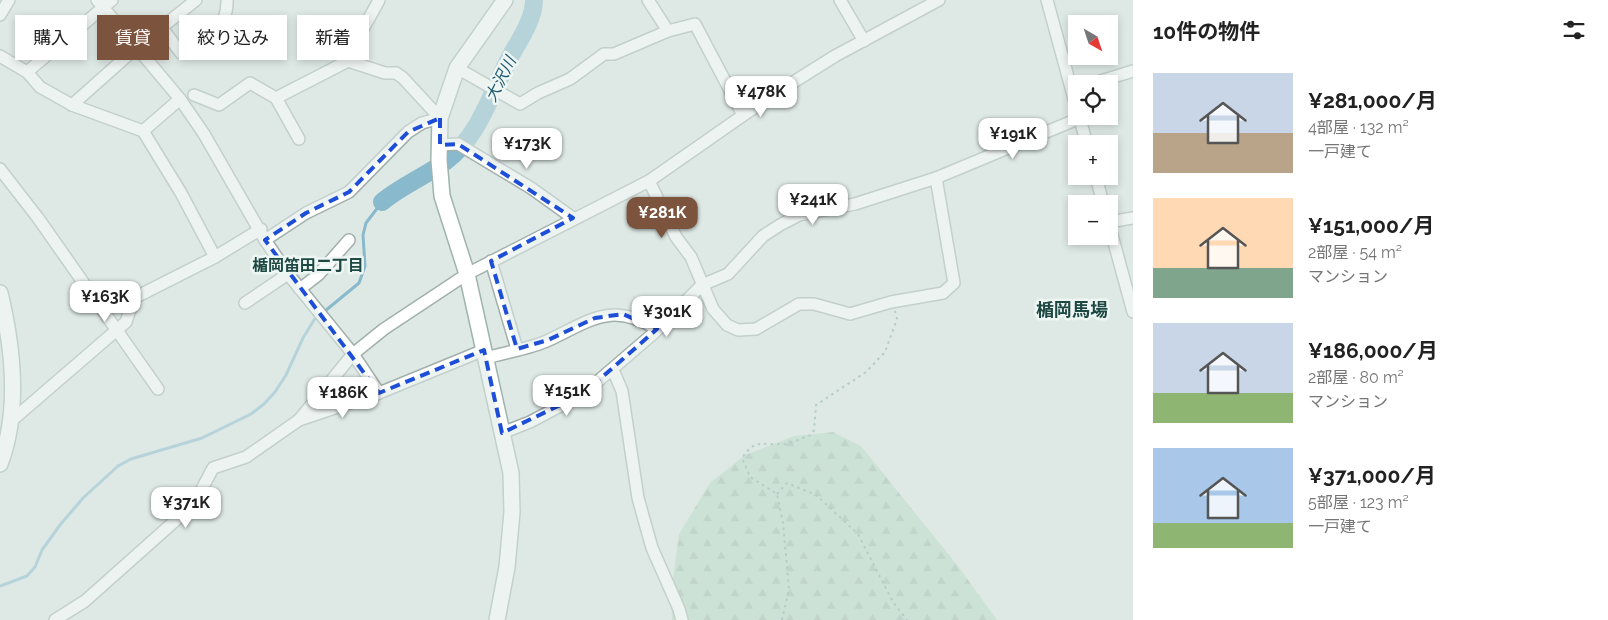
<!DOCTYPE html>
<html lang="ja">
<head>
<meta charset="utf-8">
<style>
  :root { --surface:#fff; --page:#f2f2f2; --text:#222; --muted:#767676; --accent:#7c533c }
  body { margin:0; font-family:Raleway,"Noto Sans JP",sans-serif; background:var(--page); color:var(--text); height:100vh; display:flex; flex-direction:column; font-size:19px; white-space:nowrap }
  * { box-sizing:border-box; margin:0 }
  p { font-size:16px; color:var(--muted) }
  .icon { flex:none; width:28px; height:28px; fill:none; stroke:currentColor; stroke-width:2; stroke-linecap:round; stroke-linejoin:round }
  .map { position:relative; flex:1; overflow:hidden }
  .sheet { display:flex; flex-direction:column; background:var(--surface); width:475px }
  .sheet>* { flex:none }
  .banner { position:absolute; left:15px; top:15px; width:475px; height:45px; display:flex; gap:10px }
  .needle { width:32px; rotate:141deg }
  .fabs { position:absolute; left:1068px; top:15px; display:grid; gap:10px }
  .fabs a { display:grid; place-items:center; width:50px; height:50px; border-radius:0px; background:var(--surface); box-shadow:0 2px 8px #0003; font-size:25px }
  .price { position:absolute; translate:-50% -42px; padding:0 11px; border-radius:10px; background:#fff; color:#222; font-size:16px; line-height:32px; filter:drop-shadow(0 1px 2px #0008) }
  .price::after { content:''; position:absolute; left:50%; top:30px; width:15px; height:11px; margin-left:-8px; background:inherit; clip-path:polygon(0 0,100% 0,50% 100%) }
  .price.on { background:var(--accent); color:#fff }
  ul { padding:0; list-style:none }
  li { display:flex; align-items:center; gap:15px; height:125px; padding:0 20px }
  li span { display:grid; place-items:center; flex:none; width:140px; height:100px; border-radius:0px; color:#555 }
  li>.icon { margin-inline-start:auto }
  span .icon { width:60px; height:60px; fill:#fffc; stroke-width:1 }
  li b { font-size:21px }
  h2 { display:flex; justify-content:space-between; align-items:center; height:60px; padding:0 20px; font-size:21px }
  .tag { padding:0 18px; border-radius:0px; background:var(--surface); box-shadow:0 2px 8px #0003; font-size:18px; line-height:45px }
  .tag.on { background:var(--accent); color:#fff }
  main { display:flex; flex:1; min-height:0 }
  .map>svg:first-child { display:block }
</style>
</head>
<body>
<main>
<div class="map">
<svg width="1133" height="620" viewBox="0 0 1133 620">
  <defs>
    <pattern id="forest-firs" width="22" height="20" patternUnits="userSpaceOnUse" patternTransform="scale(1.25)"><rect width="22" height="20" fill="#b8d9c5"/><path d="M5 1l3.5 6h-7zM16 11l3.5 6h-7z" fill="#9ebbaa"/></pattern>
  </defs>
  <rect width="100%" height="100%" fill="#dee9e5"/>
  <path fill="url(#forest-firs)" d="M833,432L861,446L958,566L997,620H672L671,593L679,534L710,483L745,455L794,436Z"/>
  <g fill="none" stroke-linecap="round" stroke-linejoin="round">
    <path stroke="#88b9cc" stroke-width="3" d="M0,586L27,576L35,567L42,550L60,525L83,498L118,466L131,459L202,438L251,414L264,404L275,392L286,375L303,338L314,320L359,283L365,266L363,235L366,223L382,202"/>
    <path stroke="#88b9cc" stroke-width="18" d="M382,202C401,186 426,176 446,161C480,135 490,95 509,59C518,42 534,20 534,0"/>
    <defs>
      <g id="street">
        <path d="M97,0L180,99L204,134L265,240L288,274L353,354L379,393"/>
        <path d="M112,0L27,72L40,87L72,105L143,131L181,193L215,257L261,229"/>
        <path d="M648,0L668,31"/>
        <path d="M840,0L864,41"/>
        <path d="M1047,0L1076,106"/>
        <path d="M0,15L9,0"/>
        <path d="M162,28L181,53C206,47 228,27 227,0"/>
        <path d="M0,56L27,72"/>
        <path d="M348,61C354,41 369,20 379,0"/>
        <path d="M457,68L520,104L538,93L570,79L604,54H614L668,31L695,24L743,115"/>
        <path d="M1091,84L1133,71"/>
        <path d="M194,95L219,105L250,83L276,98L348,61L385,73H396L403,78L440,118L422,123L408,132L349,192L306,213L265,240"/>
        <path d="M276,98L299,139"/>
        <path d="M72,105L136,48L196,0"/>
        <path d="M1079,116L1087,144"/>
        <path d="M143,131L180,99"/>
        <path d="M440,145L458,144L531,188L573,218"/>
        <path d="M0,169L38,218L158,389"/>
        <path d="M1096,176L1103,204"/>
        <path d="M649,181L676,237L691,257L713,309L727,325L738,330L756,329L799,304H814L850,314L891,302L943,293L954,283L936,178"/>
        <path d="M1109,222L1133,218"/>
        <path d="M1109,224L1133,312"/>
        <path d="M491,261L517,349"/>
        <path d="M300,289L318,275L349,240"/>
        <path d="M245,303L288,274"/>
        <path d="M486,358C506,352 530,349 549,340C593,319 611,302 657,329"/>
        <path d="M613,370L622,391L638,498L652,548L679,609L682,620"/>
        <path d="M299,420L353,354L384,329L467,274L649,181L768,98L835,56L939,0"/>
        <path d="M10,422L126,322L134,298L215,257"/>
        <path d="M502,433L530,422L583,394L654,333L702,285L728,274L763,236L780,225L799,215L855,204L936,178L1080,118"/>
        <path d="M55,620L85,601L194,504L213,468L246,457L299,420L379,393L484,350"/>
      </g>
      <g id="secondary">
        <path d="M0,293C13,347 20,411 0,464"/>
        <path d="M497,620L507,567L512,512L511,473L467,274L442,196L439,160L440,118L457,68L505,0"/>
      </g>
    </defs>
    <use href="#street" stroke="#a2b0ac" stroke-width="14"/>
    <use href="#secondary" stroke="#9eb4ae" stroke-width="18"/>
    <g stroke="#80aba2" stroke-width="2" stroke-dasharray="2.5 4" stroke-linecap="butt">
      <path d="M777,494L787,483L816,495L858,534L893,602L907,620"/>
      <path d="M782,620L789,589L783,523L777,494L750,477L742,458C756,437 763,446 784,444C793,443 802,438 811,435L814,430L816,405L866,372L885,352L897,319L895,311"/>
    </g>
    <use href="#street" stroke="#fff" stroke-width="11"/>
    <use href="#secondary" stroke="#fff" stroke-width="15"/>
  </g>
  <path d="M0 0H1133V620H0ZM440,118V145L458,144L573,218L491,261L517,349L548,340L595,318L623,314L657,329L583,394L502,433L484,350L379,393L265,240L306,213L349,192L408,132Z" fill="#dee9e5" fill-opacity=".55" fill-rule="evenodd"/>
  <path fill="none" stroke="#1d4ed8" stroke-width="4" stroke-dasharray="10 6" stroke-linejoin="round" d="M440,118V145L458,144L573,218L491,261L517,349L548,340L595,318L623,314L657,329L583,394L502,433L484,350L379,393L265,240L306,213L349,192L408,132Z"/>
  <g text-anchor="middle" stroke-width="5" stroke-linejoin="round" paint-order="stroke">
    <g font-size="16" font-style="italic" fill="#1f586f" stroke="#eef6f3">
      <text transform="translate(500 79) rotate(-63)" y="6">大沢川</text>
    </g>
    <g font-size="16" font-weight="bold" fill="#1e4843" stroke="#eef6f3">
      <text x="308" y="271">楯岡笛田二丁目</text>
    </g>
    <g font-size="18" font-weight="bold" fill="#1e4843" stroke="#eef6f3">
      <text x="1072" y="316">楯岡馬場</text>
    </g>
  </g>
</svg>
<div class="fabs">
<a><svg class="needle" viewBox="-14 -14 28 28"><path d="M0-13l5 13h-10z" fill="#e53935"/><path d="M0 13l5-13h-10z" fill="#767676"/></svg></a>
<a><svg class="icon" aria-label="locate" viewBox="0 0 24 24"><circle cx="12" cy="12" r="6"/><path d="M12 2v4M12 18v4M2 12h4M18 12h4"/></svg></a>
<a>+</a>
<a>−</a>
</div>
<b class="price" style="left:761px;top:118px">¥478K</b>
<b class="price" style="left:1013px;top:160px">¥191K</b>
<b class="price" style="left:527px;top:170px">¥173K</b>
<b class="price" style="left:813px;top:226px">¥241K</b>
<b class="price on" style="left:662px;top:239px">¥281K</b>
<b class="price" style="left:105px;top:323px">¥163K</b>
<b class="price" style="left:667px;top:338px">¥301K</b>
<b class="price" style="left:567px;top:417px">¥151K</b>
<b class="price" style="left:343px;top:419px">¥186K</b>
<b class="price" style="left:186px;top:529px">¥371K</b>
<div class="banner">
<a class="tag">購入</a>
<a class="tag on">賃貸</a>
<a class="tag">絞り込み</a>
<a class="tag">新着</a>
</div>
</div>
<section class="sheet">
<h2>10件の物件<svg class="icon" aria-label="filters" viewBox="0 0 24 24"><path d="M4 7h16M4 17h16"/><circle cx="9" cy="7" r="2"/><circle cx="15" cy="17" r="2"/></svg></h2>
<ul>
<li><span style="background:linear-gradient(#c9d6e8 60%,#b9a48a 0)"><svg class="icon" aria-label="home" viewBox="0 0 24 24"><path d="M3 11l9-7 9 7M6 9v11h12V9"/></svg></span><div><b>¥281,000/月</b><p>4部屋 · 132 m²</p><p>一戸建て</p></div></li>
<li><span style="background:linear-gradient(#ffd9b3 70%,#7fa58c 0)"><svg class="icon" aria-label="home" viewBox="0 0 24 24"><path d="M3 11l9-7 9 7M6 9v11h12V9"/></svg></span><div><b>¥151,000/月</b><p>2部屋 · 54 m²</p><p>マンション</p></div></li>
<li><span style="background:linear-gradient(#c9d6e8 70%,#8fb573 0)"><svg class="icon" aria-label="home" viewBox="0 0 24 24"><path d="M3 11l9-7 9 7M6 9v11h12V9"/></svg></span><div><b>¥186,000/月</b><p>2部屋 · 80 m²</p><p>マンション</p></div></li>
<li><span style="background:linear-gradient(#a9c7e8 75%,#8fb573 0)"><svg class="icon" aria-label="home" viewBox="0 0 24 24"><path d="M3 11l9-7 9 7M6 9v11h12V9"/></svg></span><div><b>¥371,000/月</b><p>5部屋 · 123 m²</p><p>一戸建て</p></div></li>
</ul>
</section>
</main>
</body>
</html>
